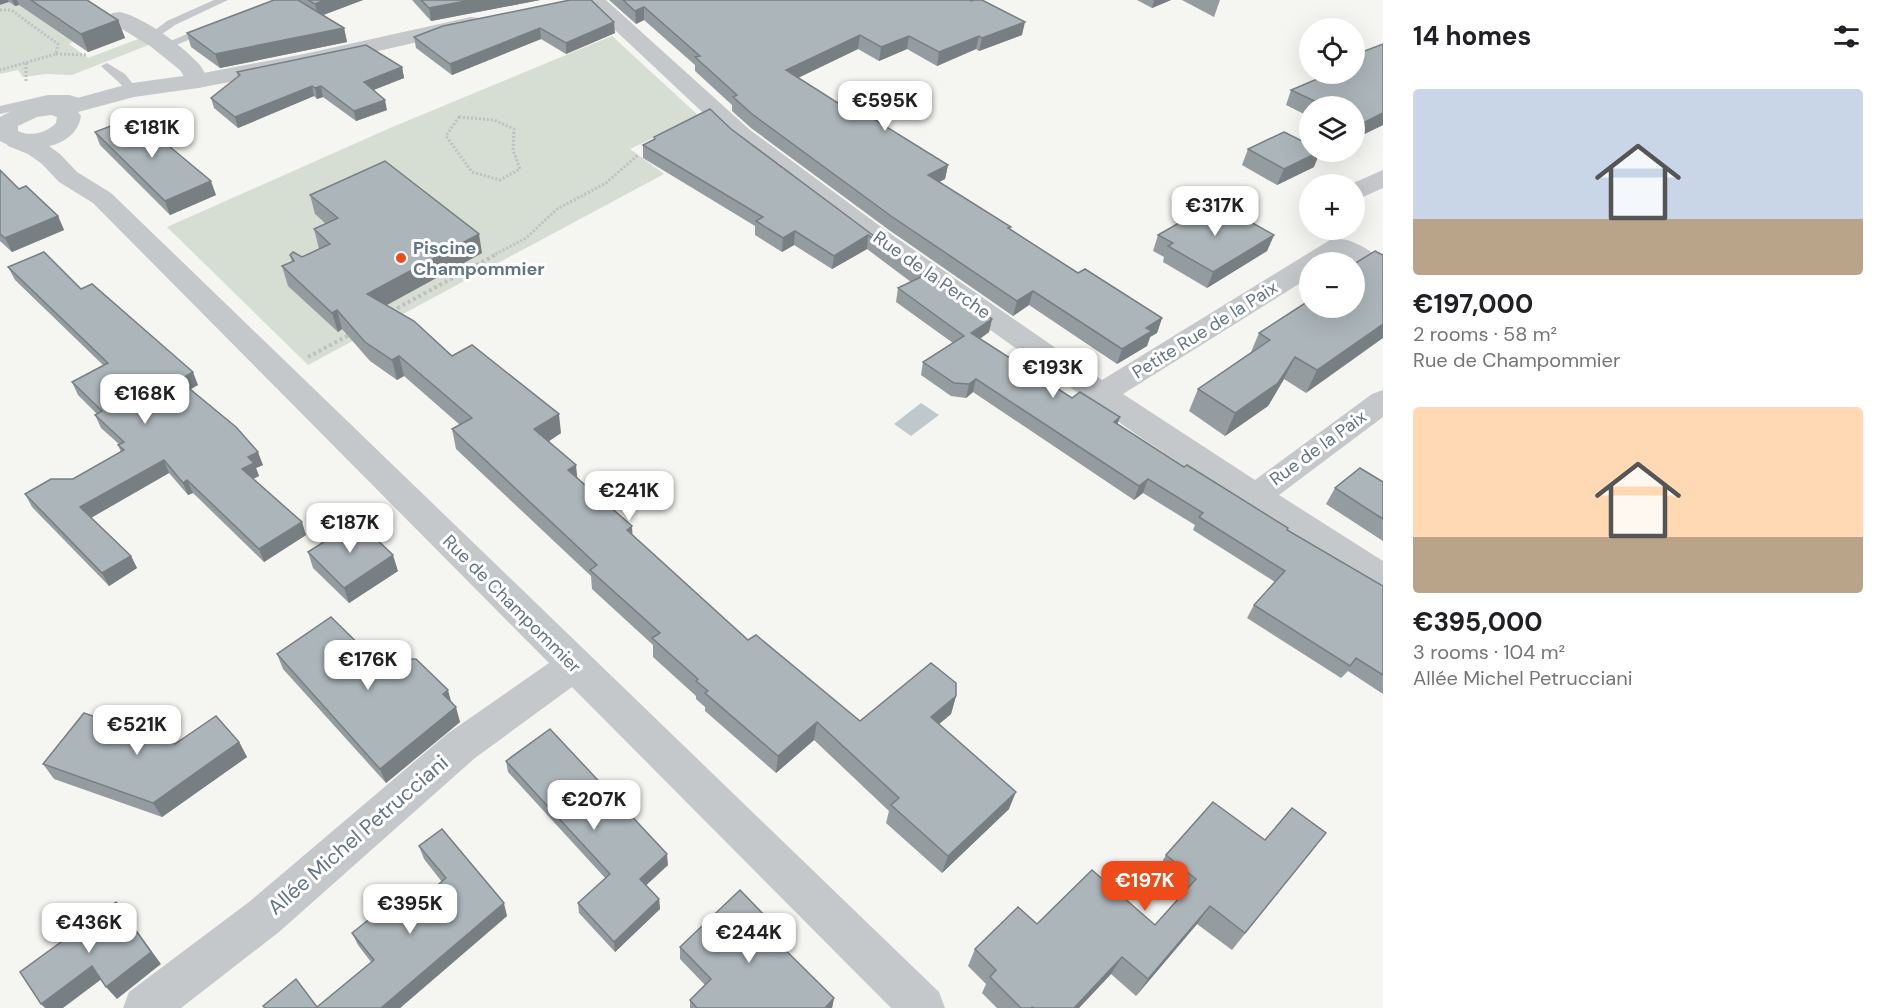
<!DOCTYPE html>
<html lang="en">
<head>
<meta charset="utf-8">
<style>
  :root { --surface:#fff; --page:#f6f6f6; --text:#202124; --muted:#757577; --accent:#ed4b19 }
  body { margin:0; font-family:"DM Sans",sans-serif; background:var(--page); color:var(--text); height:100vh; display:flex; flex-direction:column; font-size:22px; white-space:nowrap }
  * { box-sizing:border-box; margin:0 }
  p { font-size:20px; color:var(--muted) }
  .icon { flex:none; width:33px; height:33px; fill:none; stroke:currentColor; stroke-width:2; stroke-linecap:round; stroke-linejoin:round }
  .map { position:relative; flex:1; overflow:hidden }
  .details { display:flex; flex-direction:column; background:var(--surface); width:510px }
  .details>* { flex:none }
  .tools { position:absolute; left:1299px; top:18px; display:grid; gap:12px }
  .tools a { display:grid; place-items:center; width:66px; height:66px; border-radius:50%; background:var(--surface); box-shadow:0 6px 24px #0002; font-size:30px }
  .price { position:absolute; translate:-50% -51px; padding:0 14px; border-radius:12px; background:#fff; color:#222; font-size:20px; line-height:39px; filter:drop-shadow(0 2px 3px #0008) }
  .price::after { content:''; position:absolute; left:50%; top:36px; width:18px; height:14px; margin-left:-9px; background:inherit; clip-path:polygon(0 0,100% 0,50% 100%) }
  .price.current { background:var(--accent); color:#fff }
  ul { padding:0; list-style:none }
  li { display:grid; align-content:center; gap:12px; height:318px; padding:0 30px }
  li span { display:grid; place-items:center; height:186px; border-radius:6px; color:#555 }
  li>.icon { margin-inline-start:auto }
  span .icon { width:108px; height:108px; fill:#fffc; stroke-width:1 }
  li b { font-size:26px }
  h2 { display:flex; justify-content:space-between; align-items:center; height:72px; padding:0 30px; font-size:26px }
  main { display:flex; flex:1; min-height:0 }
  .map>svg:first-child { display:block }
</style>
</head>
<body>
<main>
<div class="map">
<svg width="1383" height="1008" viewBox="0 0 1383 1008">
  <rect width="100%" height="100%" fill="#f5f5f1"/>
  <g fill="#d6ddd2">
    <path d="M9,2L15,6L19,5L73,42L69,44L88,58L141,38L151,44L72,75L47,74L23,77L18,70L0,74V5Z"/>
    <path d="M612,36L699,116L630,149L664,174L308,365L167,227L390,128Z"/>
  </g>
  <path fill="#bec9ce" d="M921,403L939,415L911,436L894,424Z"/>
  <g fill="none" stroke-linecap="round" stroke-linejoin="round">
    <g stroke="#bec0c2" stroke-width="3" stroke-dasharray="2 2" stroke-linecap="butt">
      <path d="M0,10H11L58,44L56,54L0,70"/>
      <path d="M56,54L88,55"/>
      <path d="M26,63V81"/>
      <path d="M459,117L494,120L514,129L513,150L520,169L500,180L472,172L446,136Z"/>
      <path d="M492,256L526,238L557,209L606,183L638,155"/>
    </g>
    <g stroke="#bec0c2" stroke-width="4" stroke-dasharray="3 3" stroke-linecap="butt">
      <path d="M392,311L495,255"/>
      <path d="M308,357L351,334"/>
    </g>
    <g fill="#c4c8cb" fill-rule="evenodd">
      <path d="M214,0H228L175,25L155,39H147L146,37L167,21Z"/>
      <path d="M208,25L213,28L212,30L169,48H161L159,46Z"/>
      <path d="M107,63L125,74L138,90L136,92H128C120,82 110,75 101,66Z"/>
      <path d="M48,95H69L90,101L92,103L86,107L55,103L57,108L51,112L47,111L44,104L0,114V106Z"/>
    </g>
    <g fill="#c4c8cb" fill-rule="evenodd">
      <path d="M583,0H606L750,130L888,232L1102,380L1330,240C1350,235 1367,250 1383,259V278L1373,276L1354,265V262L1340,257L1332,262H1310V277L1123,394L1255,480L1372,394L1383,390V417L1279,495L1383,561V592L1371,588L1137,435L870,244L732,140Z"/>
      <path d="M120,12C143,17 180,44 196,61C202,66 205,74 209,81L206,86L198,88L190,86L180,70L150,46L112,23L109,18L112,13Z"/>
      <path d="M17,134L46,144L60,154L77,172L111,193L939,992L945,1008H891L572,687L475,758L279,932L181,1008H123L129,992L249,902L447,734L549,663L93,203L59,182L42,164L28,154L8,146L5,141L8,136Z"/>
      <path d="M1383,170V188L1354,201V184H1351Z"/>
    </g>
    <path fill="#c4c8cb" fill-rule="evenodd" d="M471,17L479,18L482,23L479,28L304,68L198,88L134,97L78,112L81,116C76,150 25,155 0,141V117C19,107 37,97 59,103L132,83L198,74L304,54ZM51,115L57,117L56,123C46,133 31,137 18,131V126L37,117Z"/>
  </g>
  <g fill="#949ca0">
    <path d="M0,0H87L118,20L125,38L88,52L19,5L15,6L9,2Z"/>
    <path d="M274,0H363L323,15L344,28L347,42L220,68L191,47L187,33Z"/>
    <path d="M412,0H540L431,21Z"/>
    <path d="M570,0L615,33L566,54L541,39L452,75L416,48L414,37Z"/>
    <path d="M609,0H970L1022,35L979,51L976,49L937,66L907,49L879,61L858,49L798,78L863,119L948,165L945,179L939,182L1078,273L1162,318L1157,333L1150,337L1147,346L1117,364L1029,305L1013,316L889,230L751,128L732,111V105L695,71V65L644,20L636,24Z"/>
    <path d="M1137,0H1171L1152,8Z"/>
    <path d="M1182,0H1220L1214,17Z"/>
    <path d="M1383,44V125L1354,139V106H1310V117L1286,105L1291,90L1354,74V55Z"/>
    <path d="M402,67L404,78L373,90L387,110L356,121L323,97L317,99L314,96L238,128L214,108L211,98L238,77L237,72Z"/>
    <path d="M731,129L870,233L992,319L989,332L980,339L1072,398L1120,417L1117,425L1287,530L1383,586V694L1348,671L1341,678L1247,618L1254,605L1275,582L1193,530L1195,525L1143,493L1134,500L973,392L966,398L951,396L921,375L923,362L953,343L896,302L898,288L911,282L867,249L832,269L794,245L782,252L755,235V226L643,158V145L654,139V137Z"/>
    <path d="M95,132L216,195L170,215L100,145Z"/>
    <path d="M1248,149L1314,167L1277,185L1242,165Z"/>
    <path d="M0,170L19,189L58,216L64,230L12,252L0,241Z"/>
    <path d="M310,195L482,253L387,305L452,356L561,433L549,441L577,477L632,535L748,640L860,721L956,696L951,714L939,724L1009,809L942,873L886,823L889,811L814,740L776,773L705,711V707L696,699V696L653,657V645L592,589L591,576L456,449L452,429L460,425L404,376L397,380L370,361L342,329L338,332L288,286L282,266L292,262L290,255L302,257L319,249L314,229L326,224L315,214Z"/>
    <path d="M1158,235H1274L1267,251L1207,288L1163,262L1164,257L1153,251Z"/>
    <path d="M1383,255L1306,393L1284,379L1268,406L1225,436L1189,411L1198,389L1251,352L1259,333Z"/>
    <path d="M8,267L81,289L198,385L190,389L263,465L256,468L259,476L253,479L306,535L264,562L193,493L188,495L169,473L91,518L131,556L137,568L109,586L32,507L25,494L73,479L121,452L118,445H120L101,428L95,415L97,414L78,395L72,382L104,366L15,280Z"/>
    <path d="M1383,482V541L1326,504L1335,488Z"/>
    <path d="M308,552L398,571L349,603L313,568Z"/>
    <path d="M277,654L384,669L452,702L460,722L386,783L283,669Z"/>
    <path d="M239,742L247,757L162,817L54,779L43,764L175,744Z"/>
    <path d="M506,761L668,865L646,885L659,899L660,909L615,952L579,913L578,903L606,879L508,772Z"/>
    <path d="M1326,833L1232,950L1197,924L1136,996L1111,974L1079,1008H997L982,993L986,984L968,966L975,949L1037,924L1155,925L1182,895L1155,874L1166,855L1265,840Z"/>
    <path d="M419,846L507,916L400,1008H265L317,1007L371,962L358,945L352,933L393,922L442,882L424,859Z"/>
    <path d="M766,917L764,929L834,998L832,1008H690V1000L705,985L680,959V947Z"/>
  </g>
  <g fill="#787f82">
    <path d="M0,0H8L9,2L0,5Z"/>
    <path d="M12,0H17L19,5L15,6Z"/>
    <path d="M324,0H363L318,17L315,4Z"/>
    <path d="M471,0H540L431,21L429,8Z"/>
    <path d="M1154,0H1171L1152,8Z"/>
    <path d="M644,7V20L636,24L635,11Z"/>
    <path d="M118,20L125,38L88,52L81,34Z"/>
    <path d="M614,22L615,33L566,54V43Z"/>
    <path d="M1025,22L1022,35L979,51L982,38Z"/>
    <path d="M344,28L347,42L220,68L215,54Z"/>
    <path d="M540,28L541,39L452,75L450,64Z"/>
    <path d="M860,35L858,49L785,84L786,70Z"/>
    <path d="M909,36L907,49L879,61L881,47Z"/>
    <path d="M979,36L976,49L937,66L939,52Z"/>
    <path d="M402,67L404,78L366,93L364,82Z"/>
    <path d="M312,86L314,96L238,128L235,117Z"/>
    <path d="M321,86L323,97L317,99L315,88Z"/>
    <path d="M385,100L387,110L356,121L354,111Z"/>
    <path d="M1383,113V125L1354,139L1361,124Z"/>
    <path d="M1320,152L1314,167L1277,185L1284,169Z"/>
    <path d="M948,165L945,179L925,189L928,175Z"/>
    <path d="M211,181L216,195L170,215L165,201Z"/>
    <path d="M58,216L64,230L12,252L5,238Z"/>
    <path d="M795,231L794,245L782,252L783,238Z"/>
    <path d="M479,234L482,253L372,313L367,294Z"/>
    <path d="M868,235L867,249L832,269L834,256Z"/>
    <path d="M1274,235L1267,251L1207,288L1213,272Z"/>
    <path d="M1033,291L1029,305L1013,316L1017,301Z"/>
    <path d="M337,310L342,329L338,332L332,313Z"/>
    <path d="M1162,318L1157,333L1150,337L1147,346L1117,364L1122,349L1146,328Z"/>
    <path d="M992,319L989,332L968,347L971,333Z"/>
    <path d="M1383,324V338L1306,393L1317,370Z"/>
    <path d="M399,356L404,376L397,380L392,360Z"/>
    <path d="M1295,357L1284,379L1268,406L1225,436L1235,413Z"/>
    <path d="M193,372L198,385L184,393L179,380Z"/>
    <path d="M976,379L973,392L966,398L969,384Z"/>
    <path d="M559,414L561,433L537,449L534,429Z"/>
    <path d="M1120,417L1115,430L1114,422Z"/>
    <path d="M258,452L263,465L256,468L259,476L247,482L242,469L248,457Z"/>
    <path d="M164,460L169,473L87,520L80,507Z"/>
    <path d="M576,465L578,484L568,470Z"/>
    <path d="M1148,479L1143,493L1134,500L1139,486Z"/>
    <path d="M187,480L193,493L188,495L183,483Z"/>
    <path d="M302,522L306,535L264,562L259,549Z"/>
    <path d="M632,526L633,545L627,530Z"/>
    <path d="M393,555L398,571L349,603L344,588Z"/>
    <path d="M131,556L137,568L109,586L102,573Z"/>
    <path d="M448,690L452,705L443,694Z"/>
    <path d="M956,696L951,714L926,735L931,717Z"/>
    <path d="M456,707L460,722L386,783L380,769Z"/>
    <path d="M817,722L814,740L776,773L778,756Z"/>
    <path d="M239,742L247,757L162,817L153,803Z"/>
    <path d="M1016,792L1009,809L942,873L948,856Z"/>
    <path d="M667,854L668,865L641,890L640,879Z"/>
    <path d="M659,899L660,909L615,952L614,942Z"/>
    <path d="M116,902L161,964L117,999L106,987Z"/>
    <path d="M504,903L507,916L400,1008H381Z"/>
    <path d="M1210,906L1197,924L1136,996L1148,979Z"/>
    <path d="M766,917L764,930L758,923Z"/>
    <path d="M1122,957L1111,974L1079,1008H1074Z"/>
    <path d="M92,966L103,978L63,1008H45L41,1004Z"/>
    <path d="M834,998L832,1008H825Z"/>
  </g>
  <g fill="#acb5ba" stroke="#787f82" stroke-width="1.5">
    <path d="M31,0H87L118,20L81,34Z"/>
    <path d="M274,0H298L344,28L215,54L187,33Z"/>
    <path d="M308,0H324L315,4Z"/>
    <path d="M421,0H471L429,8Z"/>
    <path d="M570,0H591L614,22L566,43L540,28L450,64L414,37L443,26Z"/>
    <path d="M623,0H970L971,1L974,0H982L1025,22L982,38L979,36L939,52L909,36L881,47L860,35L786,70L863,119L869,116L948,165L928,175L1011,227L1008,228L1078,273L1085,269L1162,318L1146,328L1152,331L1122,349L1033,291L1017,301L891,216L752,114L733,97L737,95L695,57L700,56L644,7L635,11Z"/>
    <path d="M1383,44V113L1361,124L1354,121V106H1325L1291,90L1329,74H1354V62H1356L1354,61V55Z"/>
    <path d="M366,45L402,67L364,82L385,100L354,111L321,86L315,88L312,86L235,117L211,98L240,75L237,72Z"/>
    <path d="M710,109L731,129L870,233L992,319L971,333L1072,398L1080,392L1120,417L1114,422L1184,467L1187,465L1288,528L1287,530L1383,586V675L1356,658L1350,666L1254,605L1285,571L1199,517L1203,513L1148,479L1139,486L976,379L969,384L954,383L923,362L964,336L898,288L923,276L868,235L834,256L795,231L783,238L756,221L763,217L643,145L655,139L654,137Z"/>
    <path d="M134,117L211,181L165,201L95,132Z"/>
    <path d="M1284,132L1310,145V152H1319L1284,169L1248,149Z"/>
    <path d="M385,161L479,234L367,294L414,321L452,356L472,345L559,414L534,429L576,465L568,470L632,526L627,530L748,640L756,635L860,721L931,663L956,683V696L931,717L1016,792L948,856L891,805L899,798L817,722L778,756L705,693L708,691L696,681L698,679L652,638L660,633L590,570L597,565L452,429L472,418L399,356L392,360L365,342L337,310L332,313L282,266L294,261L290,255L293,252L302,257L330,244L314,229L338,218L310,195Z"/>
    <path d="M0,170L19,189L26,186L58,216L5,238L0,234Z"/>
    <path d="M1215,202L1274,235L1213,272L1168,246L1173,243L1158,235Z"/>
    <path d="M1375,251L1383,255V324L1317,370L1295,357L1278,383L1235,413L1198,389L1270,340L1259,333L1310,300V308H1354V264Z"/>
    <path d="M44,252L81,289L92,284L193,372L179,380L236,427L258,452L248,457L254,463L242,469L302,522L259,549L187,480L183,483L164,460L80,507L131,556L102,573L25,494L51,479H73L124,450L118,445L124,442L95,415L102,411L72,382L108,363L8,267Z"/>
    <path d="M1360,468L1383,482V519L1335,488Z"/>
    <path d="M357,521L393,555L344,588L308,552Z"/>
    <path d="M331,617L384,669L398,659H416L448,690L443,694L456,707L380,769L277,654Z"/>
    <path d="M84,713L175,744L216,716L239,742L153,803L43,764Z"/>
    <path d="M550,729L667,854L640,879L659,899L614,942L578,903L610,874L506,761Z"/>
    <path d="M1213,802L1265,840L1292,808L1326,833L1245,933L1210,906L1148,979L1122,957L1074,1008H1034L1032,1007L1031,1008H1021L990,977L996,970L975,949L1018,907L1037,924L1092,870L1155,925L1196,879L1166,855Z"/>
    <path d="M442,829L504,903L381,1008H265L263,1006L296,979L317,1007L374,960L352,933L382,909L393,922L446,878L419,846Z"/>
    <path d="M740,890L766,917L758,923L834,998L825,1008H697L690,1000L711,979L680,947Z"/>
    <path d="M116,902L151,952L106,987L92,966L41,1004L20,972Z"/>
  </g>
  <circle fill="#ed4b19" stroke="#fff" stroke-width="2" cx="401" cy="258" r="6"/>
  <g text-anchor="middle" stroke-width="6" stroke-linejoin="round" paint-order="stroke">
    <g font-size="18" font-weight="bold" fill="#627584" stroke="#fff" text-anchor="start">
      <text x="413" y="254">Piscine<tspan x="413" dy="21">Champommier</tspan></text>
    </g>
    <g font-size="18" fill="#627584" stroke="#fff">
      <text transform="translate(932 275) rotate(35)" y="6">Rue de la Perche</text>
      <text transform="translate(1205 330) rotate(-32)" y="6">Petite Rue de la Paix</text>
      <text transform="translate(1318 448) rotate(-36)" y="6">Rue de la Paix</text>
      <text transform="translate(512 604) rotate(45)" y="6">Rue de Champommier</text>
    </g>
    <g font-size="21" fill="#627584" stroke="#fff">
      <text transform="translate(358 835) rotate(-41)" y="7">Allée Michel Petrucciani</text>
    </g>
  </g>
</svg>
<div class="tools">
<a><svg class="icon" aria-label="locate" viewBox="0 0 24 24"><circle cx="12" cy="12" r="6"/><path d="M12 2v4M12 18v4M2 12h4M18 12h4"/></svg></a>
<a><svg class="icon" aria-label="layers" viewBox="0 0 24 24"><path d="M12 4l9 5-9 5-9-5zM3 14l9 5 9-5"/></svg></a>
<a>+</a>
<a>−</a>
</div>
<b class="price" style="left:885px;top:132px">€595K</b>
<b class="price" style="left:152px;top:159px">€181K</b>
<b class="price" style="left:1215px;top:237px">€317K</b>
<b class="price" style="left:1053px;top:399px">€193K</b>
<b class="price" style="left:145px;top:425px">€168K</b>
<b class="price" style="left:629px;top:522px">€241K</b>
<b class="price" style="left:350px;top:554px">€187K</b>
<b class="price" style="left:368px;top:691px">€176K</b>
<b class="price" style="left:137px;top:756px">€521K</b>
<b class="price" style="left:594px;top:831px">€207K</b>
<b class="price current" style="left:1145px;top:912px">€197K</b>
<b class="price" style="left:410px;top:935px">€395K</b>
<b class="price" style="left:89px;top:954px">€436K</b>
<b class="price" style="left:749px;top:964px">€244K</b>
</div>
<section class="details">
<h2>14 homes<svg class="icon" aria-label="filters" viewBox="0 0 24 24"><path d="M4 7h16M4 17h16"/><circle cx="9" cy="7" r="2"/><circle cx="15" cy="17" r="2"/></svg></h2>
<ul>
<li><span style="background:linear-gradient(#c9d6e8 70%,#b9a48a 0)"><svg class="icon" aria-label="home" viewBox="0 0 24 24"><path d="M3 11l9-7 9 7M6 9v11h12V9"/></svg></span><div><b>€197,000</b><p>2 rooms · 58 m²</p><p>Rue de Champommier</p></div></li>
<li><span style="background:linear-gradient(#ffd9b3 70%,#b9a48a 0)"><svg class="icon" aria-label="home" viewBox="0 0 24 24"><path d="M3 11l9-7 9 7M6 9v11h12V9"/></svg></span><div><b>€395,000</b><p>3 rooms · 104 m²</p><p>Allée Michel Petrucciani</p></div></li>
</ul>
</section>
</main>
</body>
</html>
